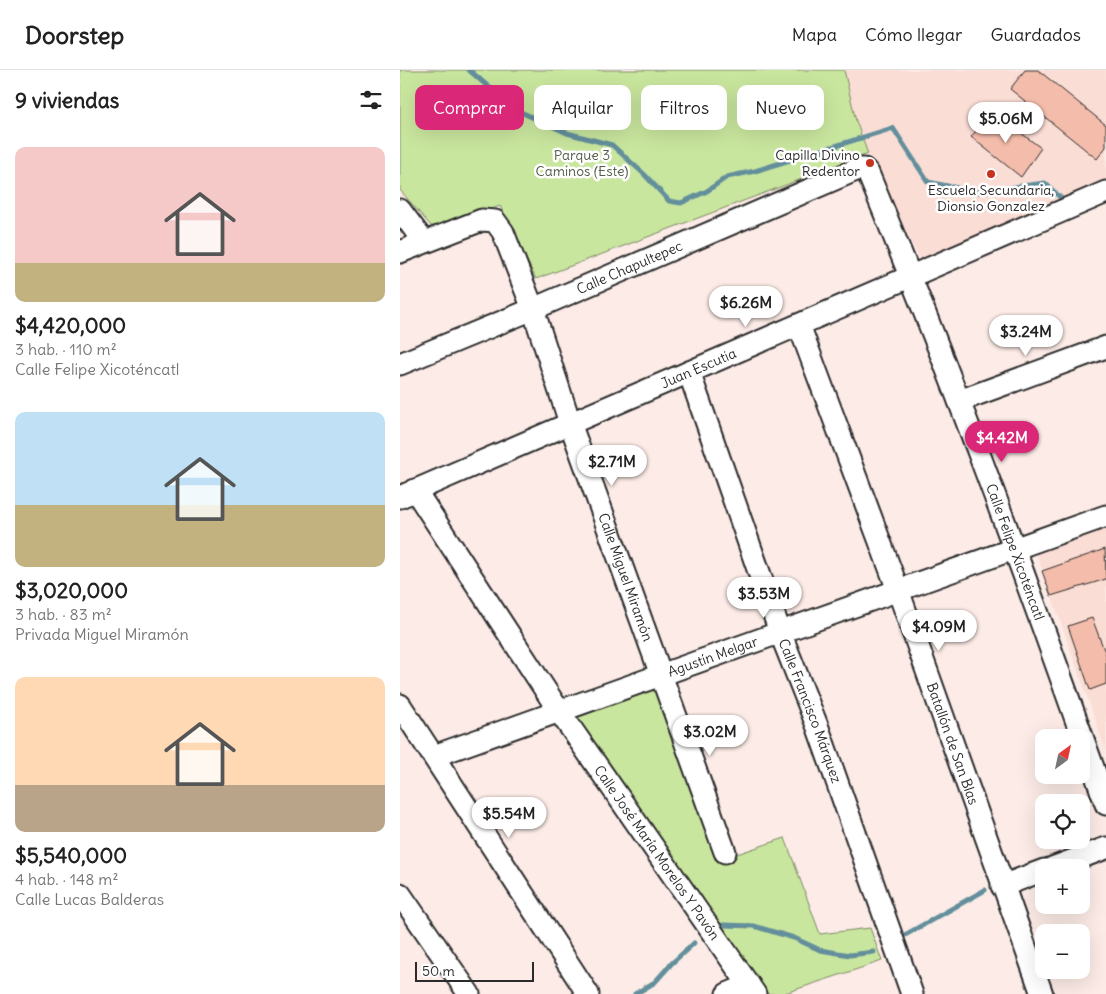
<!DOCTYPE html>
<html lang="es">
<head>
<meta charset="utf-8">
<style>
  :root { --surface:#fff; --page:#f2f2f2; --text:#222; --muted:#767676; --line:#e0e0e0; --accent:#db2777 }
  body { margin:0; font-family:Delius,sans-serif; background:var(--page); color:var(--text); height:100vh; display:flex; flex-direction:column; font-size:19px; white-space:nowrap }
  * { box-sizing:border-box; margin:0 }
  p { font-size:16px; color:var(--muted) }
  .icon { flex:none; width:28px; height:28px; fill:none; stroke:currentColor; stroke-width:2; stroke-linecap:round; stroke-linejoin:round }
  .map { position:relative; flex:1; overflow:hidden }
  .panel { display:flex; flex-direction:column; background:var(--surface); width:400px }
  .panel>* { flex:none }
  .hud { position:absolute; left:15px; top:15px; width:475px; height:45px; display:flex; gap:10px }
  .needle { width:32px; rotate:33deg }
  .fabs { position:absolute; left:635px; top:659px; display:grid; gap:10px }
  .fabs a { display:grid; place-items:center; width:55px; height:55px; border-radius:10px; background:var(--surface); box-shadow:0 5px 20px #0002; font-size:25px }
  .scale { position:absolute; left:15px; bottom:12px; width:119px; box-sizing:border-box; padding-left:5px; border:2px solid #2b2b2b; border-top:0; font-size:14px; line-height:18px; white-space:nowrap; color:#2b2b2b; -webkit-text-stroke:4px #fff; paint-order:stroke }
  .price { position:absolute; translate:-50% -42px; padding:0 11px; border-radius:18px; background:#fff; color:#222; font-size:16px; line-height:32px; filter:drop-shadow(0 1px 2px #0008) }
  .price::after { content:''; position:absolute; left:50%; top:30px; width:15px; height:11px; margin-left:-8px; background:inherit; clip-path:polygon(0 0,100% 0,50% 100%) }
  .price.selected { background:var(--accent); color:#fff }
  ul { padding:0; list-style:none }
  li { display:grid; align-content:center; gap:10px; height:265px; padding:0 15px }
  li span { display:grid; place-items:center; height:155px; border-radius:10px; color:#555 }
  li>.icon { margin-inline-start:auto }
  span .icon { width:90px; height:90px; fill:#fffc; stroke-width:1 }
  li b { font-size:21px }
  h2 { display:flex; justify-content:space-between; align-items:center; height:60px; padding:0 15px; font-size:21px }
  .tag { padding:0 18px; border-radius:10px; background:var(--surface); box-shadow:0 5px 20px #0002; font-size:18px; line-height:45px }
  .tag.selected { background:var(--accent); color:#fff }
  header { display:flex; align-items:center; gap:30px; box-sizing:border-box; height:70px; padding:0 25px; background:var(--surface); border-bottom:1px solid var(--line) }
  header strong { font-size:24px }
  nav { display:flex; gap:28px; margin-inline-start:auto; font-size:18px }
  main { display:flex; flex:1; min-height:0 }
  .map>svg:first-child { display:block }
</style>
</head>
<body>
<header>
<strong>Doorstep</strong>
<nav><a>Mapa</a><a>Cómo llegar</a><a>Guardados</a></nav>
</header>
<main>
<section class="panel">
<h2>9 viviendas<svg class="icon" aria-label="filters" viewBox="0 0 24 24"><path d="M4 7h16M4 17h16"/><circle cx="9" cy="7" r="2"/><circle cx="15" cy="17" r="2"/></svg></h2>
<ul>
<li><span style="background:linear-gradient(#f6c9c9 75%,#c2b280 0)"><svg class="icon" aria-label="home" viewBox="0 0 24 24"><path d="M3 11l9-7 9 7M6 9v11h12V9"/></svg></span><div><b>$4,420,000</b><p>3 hab. · 110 m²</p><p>Calle Felipe Xicoténcatl</p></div></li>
<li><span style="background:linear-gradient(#bfe0f5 60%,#c2b280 0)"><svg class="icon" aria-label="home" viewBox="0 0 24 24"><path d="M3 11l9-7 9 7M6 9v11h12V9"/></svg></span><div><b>$3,020,000</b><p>3 hab. · 83 m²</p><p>Privada Miguel Miramón</p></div></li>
<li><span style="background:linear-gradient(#ffd9b3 70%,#b9a48a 0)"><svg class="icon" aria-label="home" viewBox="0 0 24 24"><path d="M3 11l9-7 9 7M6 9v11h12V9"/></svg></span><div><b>$5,540,000</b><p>4 hab. · 148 m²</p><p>Calle Lucas Balderas</p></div></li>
</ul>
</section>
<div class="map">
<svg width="706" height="924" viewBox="0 0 706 924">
  <rect width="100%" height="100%" fill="#fcebe6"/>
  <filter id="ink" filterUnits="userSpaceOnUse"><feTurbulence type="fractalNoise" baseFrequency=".02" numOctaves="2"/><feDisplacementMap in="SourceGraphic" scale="10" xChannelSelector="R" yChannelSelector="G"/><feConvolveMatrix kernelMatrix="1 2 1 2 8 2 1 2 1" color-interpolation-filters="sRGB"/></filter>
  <g filter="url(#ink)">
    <g fill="#faddd4">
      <path d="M444,0H706V113L522,193L471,95L456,51Z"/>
      <path d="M706,458V680L636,482Z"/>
    </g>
    <g fill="#c9e69e" stroke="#7a8864">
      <path d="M0,0H444L456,51L468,84L136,209L100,136L40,158L31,156L0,120Z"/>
      <path d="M256,618L319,790L385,768L420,864L470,858L482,891L382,924H368L176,645Z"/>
    </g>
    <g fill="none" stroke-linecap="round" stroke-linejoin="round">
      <g stroke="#638f9c" stroke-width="5">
        <path d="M69,0L114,39L167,63L212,75L244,104L269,131L281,133L307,121L327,107L355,101L493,58L528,112L577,122L645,113L665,132"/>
        <path d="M323,855L354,856L394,868L420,880L450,885L474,882"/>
        <path d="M505,865L585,820"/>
        <path d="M235,924L255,912L271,894L294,873"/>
      </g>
    </g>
    <g fill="#f4bcaa" stroke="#2b2b2b">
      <path d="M625,0H638L706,55V77L697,89L610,19Z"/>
      <path d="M592,41L641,78L621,107L571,67Z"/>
      <path d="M705,479L706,509L651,526L642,501Z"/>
      <path d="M692,548L706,585V614L690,620L668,556Z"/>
    </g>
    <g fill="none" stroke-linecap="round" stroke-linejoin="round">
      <defs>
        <g id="minor">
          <path d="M0,140L24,172"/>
          <path id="s1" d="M0,182L82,150L95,151L103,162L133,239L170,353L325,782"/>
          <path id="s2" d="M399,255L498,520L642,924"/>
          <path id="s3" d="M0,294L133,239L458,99H464L468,103C555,311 631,522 706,734"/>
          <path id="s4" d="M289,302L380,562L418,658L512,924"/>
          <path d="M559,331L706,277"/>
          <path id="s5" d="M15,420L159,641L355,924"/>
          <path id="s6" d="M0,427L706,122"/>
          <path d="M0,635L188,924"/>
          <path id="s7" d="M34,686L706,446"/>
          <path d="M652,798L706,778"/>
          <path d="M602,816L644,800"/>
          <path d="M0,824L69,924"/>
          <path d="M327,924L349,915"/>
        </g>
      </defs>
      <use href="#minor" stroke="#2b2b2b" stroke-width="25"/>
      <use href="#minor" stroke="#fff" stroke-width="21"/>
    </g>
  </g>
  <g fill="#c8321e" stroke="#fff" stroke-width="2">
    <circle cx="470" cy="93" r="5"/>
    <circle cx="591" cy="104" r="5"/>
  </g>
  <g text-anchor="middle" stroke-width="5" stroke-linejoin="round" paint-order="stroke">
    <g font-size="14" fill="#525a48" stroke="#fff">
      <text x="182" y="90">Parque 3<tspan x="182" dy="16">Caminos (Este)</tspan></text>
    </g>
    <g font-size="14" fill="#2b2b2b" stroke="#fff" text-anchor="end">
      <text x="460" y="90">Capilla Divino<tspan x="460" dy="16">Redentor</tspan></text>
      <text x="591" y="125" text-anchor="middle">Escuela Secundaria,<tspan x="591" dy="16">Dionsio Gonzalez</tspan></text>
    </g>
    <g font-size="14" fill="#2b2b2b" stroke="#fff">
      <text dy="5" stroke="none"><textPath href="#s3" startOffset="249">Calle Chapultepec</textPath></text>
      <text dy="5" stroke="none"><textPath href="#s6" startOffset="325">Juan Escutia</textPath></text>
      <text dy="5" stroke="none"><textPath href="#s3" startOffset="916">Calle Felipe Xicoténcatl</textPath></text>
      <text dy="5" stroke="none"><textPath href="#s1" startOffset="481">Calle Miguel Miramón</textPath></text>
      <text dy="5" stroke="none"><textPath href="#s7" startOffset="296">Agustín Melgar</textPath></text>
      <text dy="5" stroke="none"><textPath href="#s4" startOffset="360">Calle Francisco Márquez</textPath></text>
      <text dy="5" stroke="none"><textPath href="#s2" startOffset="446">Batallón de San Blas</textPath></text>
      <text dy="5" stroke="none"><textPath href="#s5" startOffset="436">Calle José María Morelos Y Pavón</textPath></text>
    </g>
  </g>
</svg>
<div class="fabs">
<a><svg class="needle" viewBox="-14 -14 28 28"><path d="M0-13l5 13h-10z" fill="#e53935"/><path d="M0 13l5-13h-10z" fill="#767676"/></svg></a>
<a><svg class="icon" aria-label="locate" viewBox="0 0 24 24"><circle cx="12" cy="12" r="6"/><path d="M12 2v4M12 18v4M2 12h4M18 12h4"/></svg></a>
<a>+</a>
<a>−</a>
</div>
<div class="scale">50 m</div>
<b class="price" style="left:606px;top:74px">$5.06M</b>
<b class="price" style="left:346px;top:258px">$6.26M</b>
<b class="price" style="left:626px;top:287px">$3.24M</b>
<b class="price selected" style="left:602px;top:393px">$4.42M</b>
<b class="price" style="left:212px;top:417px">$2.71M</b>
<b class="price" style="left:364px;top:549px">$3.53M</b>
<b class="price" style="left:539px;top:582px">$4.09M</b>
<b class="price" style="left:310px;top:687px">$3.02M</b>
<b class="price" style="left:109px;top:769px">$5.54M</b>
<div class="hud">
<a class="tag selected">Comprar</a>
<a class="tag">Alquilar</a>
<a class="tag">Filtros</a>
<a class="tag">Nuevo</a>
</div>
</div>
</main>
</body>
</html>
